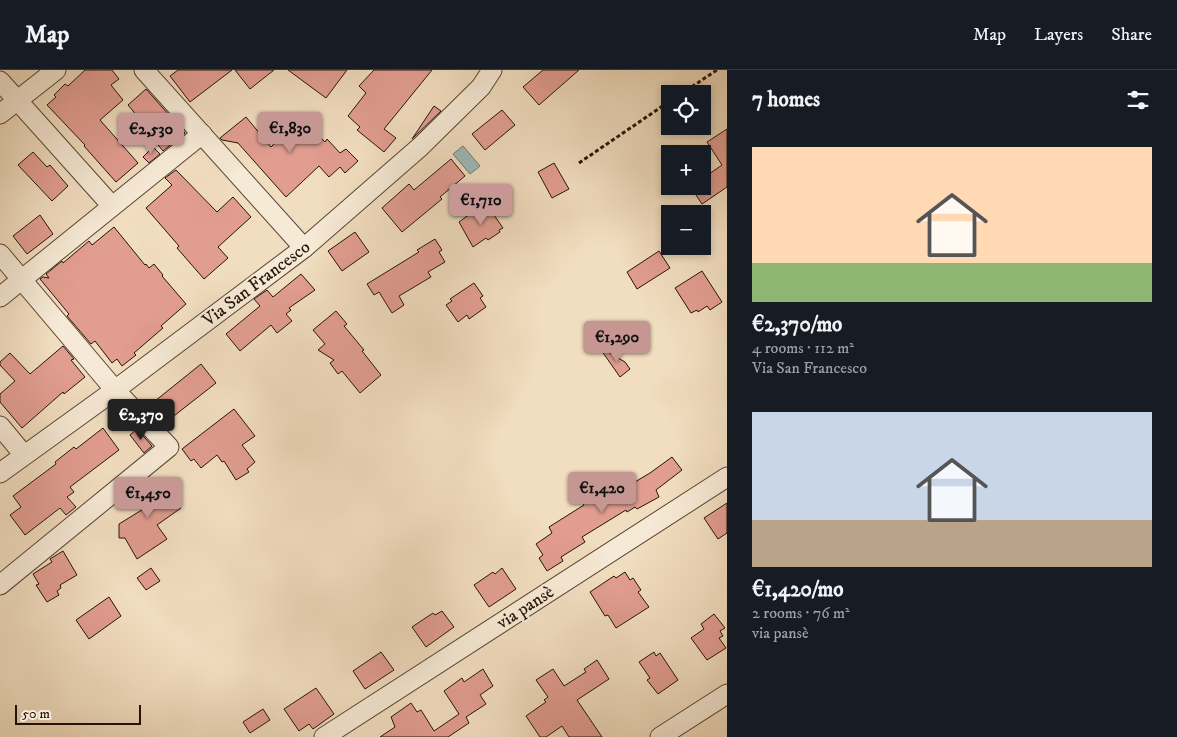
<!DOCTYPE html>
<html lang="en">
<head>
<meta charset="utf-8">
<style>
  :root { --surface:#171b24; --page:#242831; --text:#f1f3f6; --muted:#9ea1a6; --line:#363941; --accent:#c59692 }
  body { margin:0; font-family:"IM FELL DW Pica",serif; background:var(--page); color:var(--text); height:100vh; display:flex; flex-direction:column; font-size:19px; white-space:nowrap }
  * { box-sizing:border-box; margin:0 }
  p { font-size:16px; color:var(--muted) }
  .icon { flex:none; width:28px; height:28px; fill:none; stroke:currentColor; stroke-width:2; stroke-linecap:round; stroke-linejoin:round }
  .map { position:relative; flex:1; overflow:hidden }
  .details { display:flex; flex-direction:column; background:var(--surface); width:450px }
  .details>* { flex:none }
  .fabs { position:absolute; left:661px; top:15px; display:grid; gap:10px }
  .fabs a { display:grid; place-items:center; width:50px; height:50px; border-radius:0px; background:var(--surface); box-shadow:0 2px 8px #0003; font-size:25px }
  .scale { position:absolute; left:15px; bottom:12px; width:126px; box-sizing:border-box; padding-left:5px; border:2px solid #261409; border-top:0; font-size:14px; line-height:18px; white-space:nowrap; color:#261409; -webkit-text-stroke:4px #f6e9d5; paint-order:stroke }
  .price { position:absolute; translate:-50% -42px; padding:0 11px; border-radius:5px; background:var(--accent); color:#111; font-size:16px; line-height:32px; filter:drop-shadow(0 1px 2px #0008) }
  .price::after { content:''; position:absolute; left:50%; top:30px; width:15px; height:11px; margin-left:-8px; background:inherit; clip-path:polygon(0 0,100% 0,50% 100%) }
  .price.current { background:#222; color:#fff }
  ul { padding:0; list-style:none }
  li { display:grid; align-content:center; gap:10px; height:265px; padding:0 25px }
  li span { display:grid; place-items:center; height:155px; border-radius:0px; color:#555 }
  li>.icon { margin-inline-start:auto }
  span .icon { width:90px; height:90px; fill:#fffc; stroke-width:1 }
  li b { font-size:21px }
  h2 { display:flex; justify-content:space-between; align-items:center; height:60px; padding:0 25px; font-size:21px }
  header { display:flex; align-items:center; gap:30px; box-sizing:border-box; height:70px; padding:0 25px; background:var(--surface); border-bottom:1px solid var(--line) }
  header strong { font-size:24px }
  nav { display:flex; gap:28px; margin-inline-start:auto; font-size:18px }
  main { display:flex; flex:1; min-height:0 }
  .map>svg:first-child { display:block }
</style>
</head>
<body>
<header>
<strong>Map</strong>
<nav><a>Map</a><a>Layers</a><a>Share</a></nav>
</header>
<main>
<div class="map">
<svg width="727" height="667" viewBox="0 0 727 667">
  <rect width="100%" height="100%" fill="#f1ddbf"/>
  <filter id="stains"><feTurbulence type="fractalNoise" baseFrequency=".004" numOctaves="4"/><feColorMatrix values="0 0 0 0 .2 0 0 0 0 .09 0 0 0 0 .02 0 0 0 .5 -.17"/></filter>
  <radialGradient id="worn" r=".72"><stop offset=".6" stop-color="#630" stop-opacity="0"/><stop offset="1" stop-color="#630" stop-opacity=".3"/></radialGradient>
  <path fill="#9dbaba" stroke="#6d7873" d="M463,76L480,96L470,104L453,84Z"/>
  <g fill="#e19d90" stroke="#261409">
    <path d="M85,0H112L119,9L111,15L123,30L100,50L138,93L116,112L84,76L85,75L47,35L56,27L54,25L65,14L68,16Z"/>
    <path d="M178,0H232L190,32L170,6Z"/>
    <path d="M235,0H274L250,19Z"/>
    <path d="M288,0H347L326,28Z"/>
    <path d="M374,0H432L384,59L396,68L384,82L357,60L360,57L348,46L366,23L359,16Z"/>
    <path d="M543,0H579L539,35L523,17Z"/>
    <path d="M146,19L185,63L163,81L142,55L143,53L128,35Z"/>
    <path d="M434,36L441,41L412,69Z"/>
    <path d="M502,40L515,55L485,80L472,64Z"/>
    <path d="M246,47L271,77L301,47L325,72L327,69L340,83L346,79L358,91L345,103L340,97L329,107L319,96L286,127L238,73L222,70L220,68Z"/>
    <path d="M727,59V117L702,134L690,116H702V109L722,95L707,72Z"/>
    <path d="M153,77L160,84L149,93L143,87Z"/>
    <path d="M33,82L47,97L50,95L68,116L52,131L18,95Z"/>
    <path d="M451,89L465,106L440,127L442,129L402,162L382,138L409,114L414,120Z"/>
    <path d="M554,93L569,119L552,128L538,102Z"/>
    <path d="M176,100L217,142L233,127L251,147L218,177L228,188L204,209L177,178L179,176L146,138L172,115L165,108Z"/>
    <path d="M487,135L503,158L499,160L500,162L488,170L486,168L473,177L459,152L478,138L480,140Z"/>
    <path d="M40,145L53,164L27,184L13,166Z"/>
    <path d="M114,157L145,195L146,194L149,198L154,194L163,205L162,206L186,234L161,256L163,258L134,283L136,285L122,296L117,289L112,293L95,271L91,274L67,246L69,244L40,209L43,207L49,208L46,204L62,191L63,193L89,171L92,175Z"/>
    <path d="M355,162L369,182L342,201L328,181Z"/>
    <path d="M435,169L442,180L439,182L445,192L428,202L431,207L399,226L404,235L392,243L379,222L374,225L367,214L419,182L417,180Z"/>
    <path d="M659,181L670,198L637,219L627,202Z"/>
    <path d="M702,201L722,232L710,240L707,236L698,242L697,240L691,243L675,218Z"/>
    <path d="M301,204L315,220L289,238L291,240L286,244L292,251L277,263L271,255L240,281L226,264L260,236L254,229L267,220L273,227Z"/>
    <path d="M474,213L483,226L480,228L486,237L469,249L467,245L458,252L446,235L452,231L450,229Z"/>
    <path d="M336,241L347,254L344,256L364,280L362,281L381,305L360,323L342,301L338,304L330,293L334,290L318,280L325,274L313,260Z"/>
    <path d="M63,276L74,289L71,290L85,307L64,324L63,322L22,358L0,332V324L15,311L0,295V292L10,283L30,304Z"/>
    <path d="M599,277L625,292L630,299L620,307Z"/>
    <path d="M201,294L216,313L170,349L155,331Z"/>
    <path d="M234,339L255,366L242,375L255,392L247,399L249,402L236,410L224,391L222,392L217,385L201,398L194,389L191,391L182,379Z"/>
    <path d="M103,358L119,380L70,417L74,422L67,427L76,437L66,445L60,438L25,465L10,445L21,437L13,426L56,394L55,392L74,377L76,379Z"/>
    <path d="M137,359L152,376L144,383L130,365Z"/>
    <path d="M672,387L682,400L656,420L659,427L637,439L635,437L627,442L626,440L582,467L585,472L561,487L563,491L547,501L539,488L543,485L536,474L552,463L549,457L584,435L581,430L593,424L598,432L607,426L608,428L650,403Z"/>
    <path d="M150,407L160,422L167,418L181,438L157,455L167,469L137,489L125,468H119V454L145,438L133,421Z"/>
    <path d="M727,433V463L718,469L704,448Z"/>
    <path d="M63,481L77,505L60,515L61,518L57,521L59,525L47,532L36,515L39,514L33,504L52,492L50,489Z"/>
    <path d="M151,498L160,511L146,520L137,508Z"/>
    <path d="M502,498L516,519L489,537L474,515L493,502L495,504Z"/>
    <path d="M625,502L630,510L633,508L641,520L638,522L649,537L616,558L608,545L605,546L590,522L614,506L616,508Z"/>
    <path d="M109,527L121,546L89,569L76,550Z"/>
    <path d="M442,541L454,557L426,577L412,557L433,543L435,545Z"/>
    <path d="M714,544L725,558L720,561L723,566L719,568L726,578L707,590L691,568L704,559L701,554Z"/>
    <path d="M381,582L394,600L365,619L353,601Z"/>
    <path d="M654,582L656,586L660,583L678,610L658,624L647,610L650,608L639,592Z"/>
    <path d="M597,590L609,609L577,630L602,667H569L562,656L546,667H540L526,646L546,632L544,630L548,627L536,610L553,599L564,616L586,602L584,599Z"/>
    <path d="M483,599L493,616L480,625L486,634L466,647L469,653L448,667H380L395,657L391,647L411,633L417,642L421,640L434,661L459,644L444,621L462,608L464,612Z"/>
    <path d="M316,618L334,644L313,659L309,654L299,661L284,639Z"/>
    <path d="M263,639L270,650L250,663L243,652Z"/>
  </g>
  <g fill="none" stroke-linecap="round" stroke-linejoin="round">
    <defs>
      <g id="minor">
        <path d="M144,0L304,178"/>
        <path d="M0,11L112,136"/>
        <path d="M0,44L56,0"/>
        <path d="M0,184L115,320L169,377L0,515"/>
        <path d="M0,227L202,64"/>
        <path d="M0,356L24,385"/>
        <path d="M0,403L115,320L304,178L420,77L481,17L492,0"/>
        <path d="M324,667L727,407"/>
        <path d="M660,667L727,624"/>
      </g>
    </defs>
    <use href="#minor" stroke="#594636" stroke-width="21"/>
    <g stroke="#261409" stroke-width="3" stroke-dasharray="4 2.5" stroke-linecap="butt">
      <path d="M681,24L717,0"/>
      <path d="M579,93L670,31"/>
    </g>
    <use href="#minor" stroke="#f6e9d5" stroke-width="19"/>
  </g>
  <g text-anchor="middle" stroke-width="4.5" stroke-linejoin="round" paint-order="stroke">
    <g font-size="18" fill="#261409" stroke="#f6e9d5">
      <text transform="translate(256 213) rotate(-37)" y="6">Via San Francesco</text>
      <text transform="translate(525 537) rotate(-33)" y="6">via pansè</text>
    </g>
  </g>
  <rect width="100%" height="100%" filter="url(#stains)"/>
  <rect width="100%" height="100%" fill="url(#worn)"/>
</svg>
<div class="fabs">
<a><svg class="icon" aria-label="locate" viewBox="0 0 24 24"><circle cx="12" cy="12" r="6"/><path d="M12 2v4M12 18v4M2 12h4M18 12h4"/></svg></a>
<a>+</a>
<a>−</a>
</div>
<div class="scale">50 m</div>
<b class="price" style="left:290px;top:84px">€1,830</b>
<b class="price" style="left:151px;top:85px">€2,530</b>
<b class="price" style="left:481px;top:156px">€1,710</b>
<b class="price" style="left:617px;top:293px">€1,290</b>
<b class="price current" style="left:141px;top:371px">€2,370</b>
<b class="price" style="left:602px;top:444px">€1,420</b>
<b class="price" style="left:148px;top:449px">€1,450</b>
</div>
<section class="details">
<h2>7 homes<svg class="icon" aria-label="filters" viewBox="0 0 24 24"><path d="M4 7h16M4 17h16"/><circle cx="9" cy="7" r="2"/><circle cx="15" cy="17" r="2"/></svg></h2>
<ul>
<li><span style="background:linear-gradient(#ffd9b3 75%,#8fb573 0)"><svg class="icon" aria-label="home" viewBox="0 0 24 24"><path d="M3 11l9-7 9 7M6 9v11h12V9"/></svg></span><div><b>€2,370/mo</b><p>4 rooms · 112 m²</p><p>Via San Francesco</p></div></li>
<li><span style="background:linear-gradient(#c9d6e8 70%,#b9a48a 0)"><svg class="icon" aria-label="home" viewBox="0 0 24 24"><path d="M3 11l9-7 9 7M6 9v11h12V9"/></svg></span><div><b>€1,420/mo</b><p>2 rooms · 76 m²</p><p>via pansè</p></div></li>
</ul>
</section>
</main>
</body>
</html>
